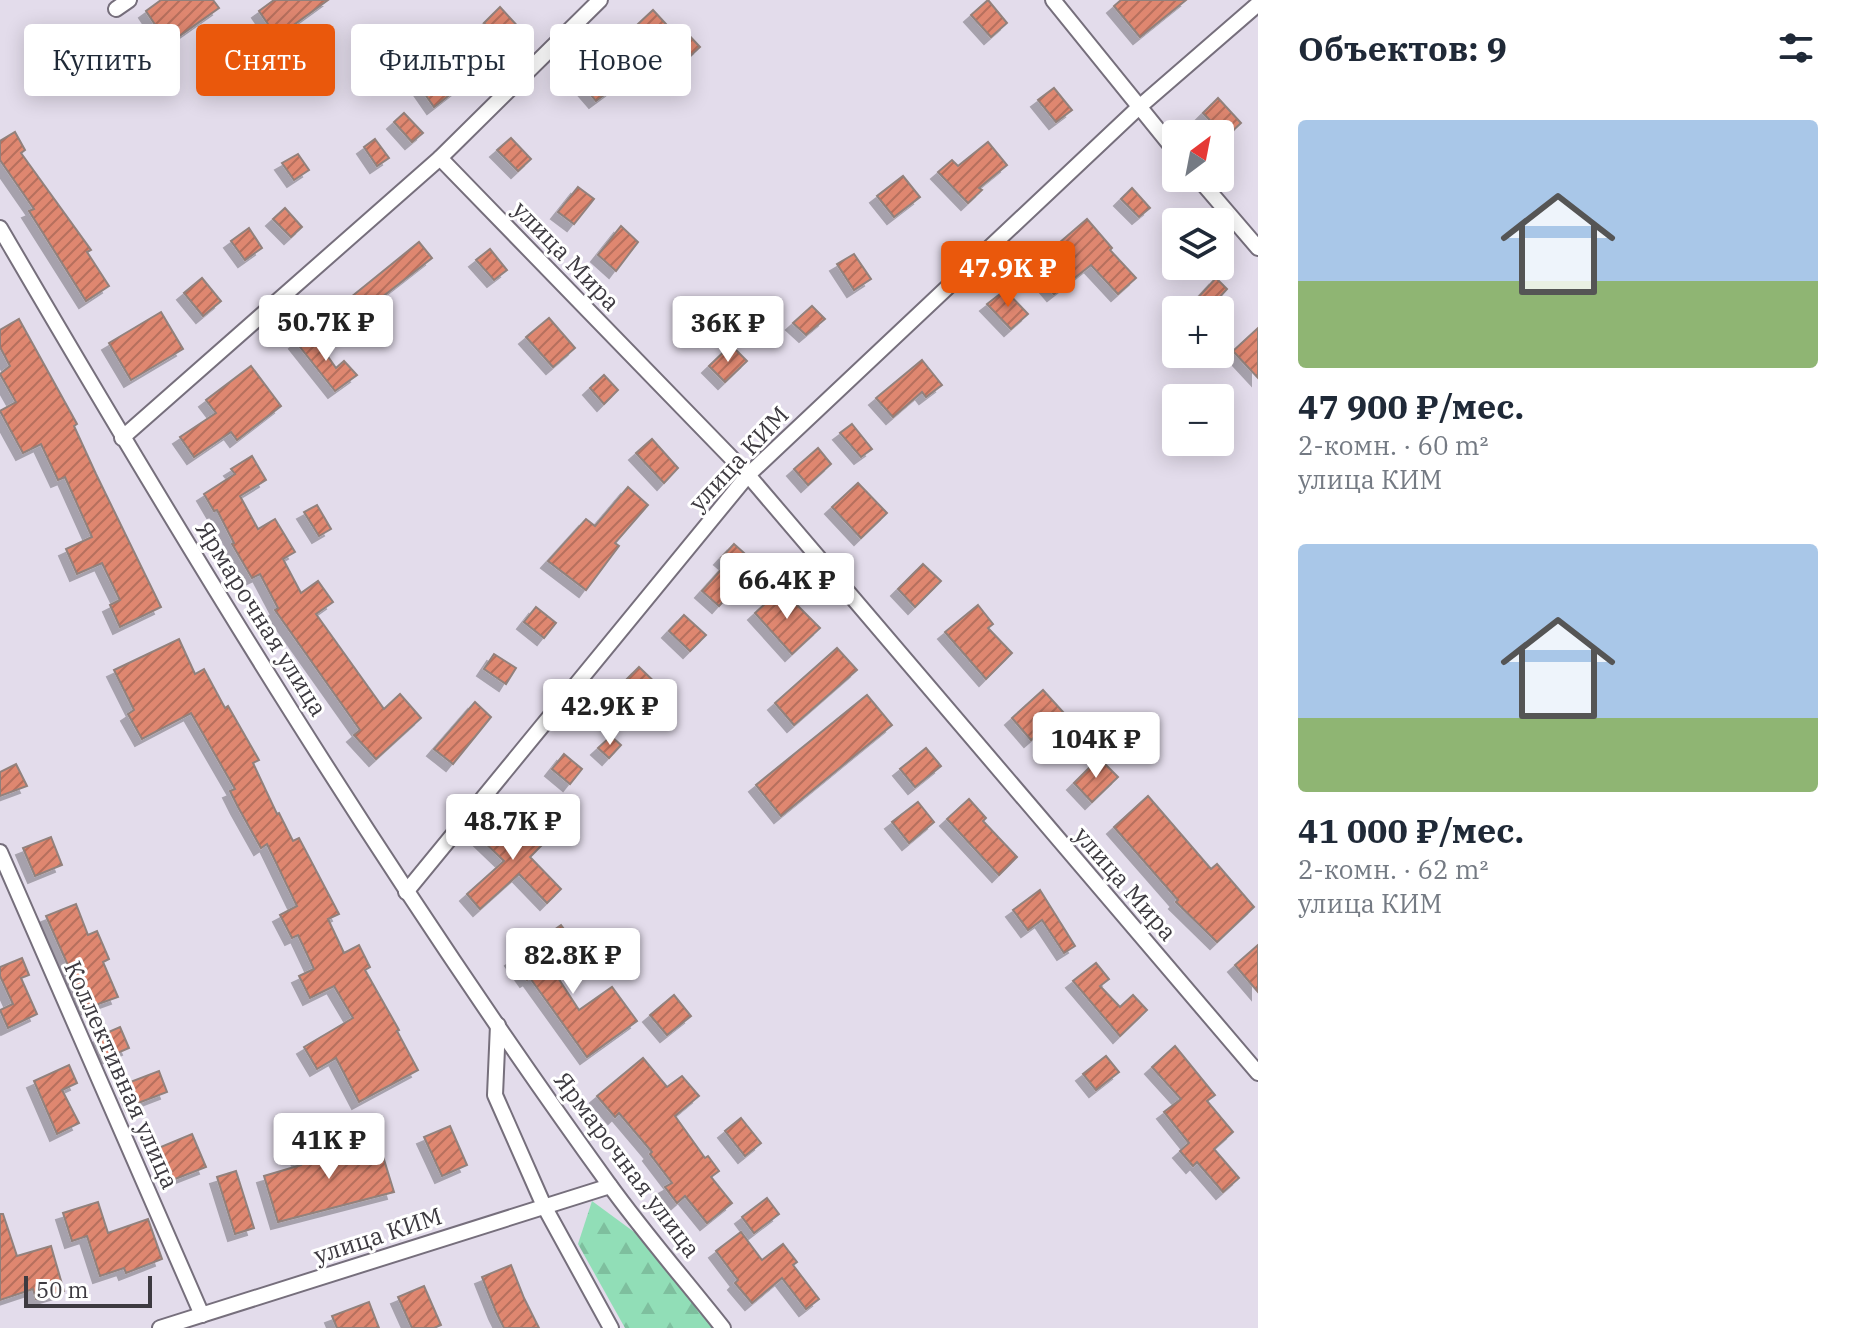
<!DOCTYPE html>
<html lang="ru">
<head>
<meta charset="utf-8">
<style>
  :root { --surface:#fff; --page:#f2f2f3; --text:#1f2937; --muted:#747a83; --accent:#ea580c }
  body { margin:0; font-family:"IBM Plex Serif",serif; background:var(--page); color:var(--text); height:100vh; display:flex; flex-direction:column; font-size:30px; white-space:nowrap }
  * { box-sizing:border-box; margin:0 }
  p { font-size:26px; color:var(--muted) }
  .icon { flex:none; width:44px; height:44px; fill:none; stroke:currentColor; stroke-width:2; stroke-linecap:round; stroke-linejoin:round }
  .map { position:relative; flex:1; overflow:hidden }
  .side { display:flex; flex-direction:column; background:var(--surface); width:600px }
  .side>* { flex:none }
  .guide { position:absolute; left:24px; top:24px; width:760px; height:72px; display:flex; gap:16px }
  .needle { width:52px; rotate:32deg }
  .tools { position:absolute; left:1162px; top:120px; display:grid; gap:16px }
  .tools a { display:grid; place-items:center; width:72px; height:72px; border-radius:8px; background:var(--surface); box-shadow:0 4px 20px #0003; font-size:40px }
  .scale { position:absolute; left:24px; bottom:20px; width:128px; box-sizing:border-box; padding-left:8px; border:4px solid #3d3a40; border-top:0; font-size:22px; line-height:28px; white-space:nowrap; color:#3d3a40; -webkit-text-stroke:6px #fff; paint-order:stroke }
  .price { position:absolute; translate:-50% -68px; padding:0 18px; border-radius:8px; background:#fff; color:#222; font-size:26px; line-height:52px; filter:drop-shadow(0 2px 4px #0008) }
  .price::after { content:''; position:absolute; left:50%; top:48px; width:24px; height:18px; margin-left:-12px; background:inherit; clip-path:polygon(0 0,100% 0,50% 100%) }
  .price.selected { background:var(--accent); color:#fff }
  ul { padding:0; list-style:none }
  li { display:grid; align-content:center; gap:16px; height:424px; padding:0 40px }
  li span { display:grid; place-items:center; height:248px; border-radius:8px; color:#555 }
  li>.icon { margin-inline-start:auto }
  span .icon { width:144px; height:144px; fill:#fffc; stroke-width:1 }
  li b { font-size:34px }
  h2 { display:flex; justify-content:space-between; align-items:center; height:96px; padding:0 40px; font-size:34px }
  .pill { padding:0 28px; border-radius:8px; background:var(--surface); box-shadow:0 4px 20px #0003; font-size:28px; line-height:72px }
  .pill.selected { background:var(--accent); color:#fff }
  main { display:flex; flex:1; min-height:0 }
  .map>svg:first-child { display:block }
</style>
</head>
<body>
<main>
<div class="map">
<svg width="1258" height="1328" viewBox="0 0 1258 1328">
  <defs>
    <pattern id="forest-firs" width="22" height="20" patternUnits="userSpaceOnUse" patternTransform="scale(2)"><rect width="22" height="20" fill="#91deb7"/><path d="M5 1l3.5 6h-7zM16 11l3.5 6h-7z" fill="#7ebf9e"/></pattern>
    <pattern id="building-hatch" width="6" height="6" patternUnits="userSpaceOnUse" patternTransform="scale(2)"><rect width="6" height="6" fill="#df8770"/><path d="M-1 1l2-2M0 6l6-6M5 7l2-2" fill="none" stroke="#b66f5d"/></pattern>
    <filter id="shadow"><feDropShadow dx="-7" dy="7" stdDeviation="0" flood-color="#0004"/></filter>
  </defs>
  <rect width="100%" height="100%" fill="#e3dceb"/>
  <path fill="url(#forest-firs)" d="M592,1201L641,1237L713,1328H625L578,1244Z"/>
  <g fill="url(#building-hatch)" stroke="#91817c" stroke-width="2" filter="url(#shadow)">
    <path d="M161,0H213L219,8L168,44L146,11Z"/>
    <path d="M274,0H328L277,37L259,11Z"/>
    <path d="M988,0L1007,23L991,37L971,15Z"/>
    <path d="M1121,0H1186L1140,37L1114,6Z"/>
    <path d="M500,7L522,31L505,46L484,23Z"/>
    <path d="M653,10L677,36L684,30L700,47L675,70L659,53L662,49L638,24Z"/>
    <path d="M462,51L479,72L434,107L420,87L449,67L446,64Z"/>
    <path d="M593,67L612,89L596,101L578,80Z"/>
    <path d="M1054,88L1072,110L1056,122L1038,100Z"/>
    <path d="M1218,98L1241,123L1226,137L1203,113Z"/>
    <path d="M404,113L423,133L412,142L394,122Z"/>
    <path d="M15,132L25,150L21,153L91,250L87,252L109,286L86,301L29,211L34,209L0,160V141Z"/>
    <path d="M511,138L531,159L518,171L497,150Z"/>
    <path d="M375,139L389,158L377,166L364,147Z"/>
    <path d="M988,142L1007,165L979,188L982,190L968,203L938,172L952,160L958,166Z"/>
    <path d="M298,154L309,170L294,180L282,163Z"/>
    <path d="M903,176L920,197L894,217L877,196Z"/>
    <path d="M578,187L594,199L574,224L558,212Z"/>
    <path d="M1132,188L1150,208L1139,217L1121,199Z"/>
    <path d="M285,208L302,227L291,237L273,219Z"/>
    <path d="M1087,219L1112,248L1110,250L1136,278L1118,294L1091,265L1054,294L1031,267Z"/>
    <path d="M621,226L638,242L616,271L598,255Z"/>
    <path d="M249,228L262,248L245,260L231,241Z"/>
    <path d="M419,242L432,258L381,298L384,302L346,332L330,314Z"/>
    <path d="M490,249L507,270L494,280L476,260Z"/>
    <path d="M854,254L871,279L854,290L837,264Z"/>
    <path d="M202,278L221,301L203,316L184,293Z"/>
    <path d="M1216,278L1227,289L1208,310H1200L1193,303Z"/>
    <path d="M1005,290L1028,314L1011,329L987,304Z"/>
    <path d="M812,306L825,319L806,335L793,323Z"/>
    <path d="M161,312L183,349L131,380L109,343Z"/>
    <path d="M549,318L575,348L553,367L526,337Z"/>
    <path d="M19,319L77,424L74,426L96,474L161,607L120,627L110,605L120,600L102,563L77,574L66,549L92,537L65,477L58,480L41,444L23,453L0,411L16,402L0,374L10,366L0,347V330Z"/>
    <path d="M1258,328V378L1233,351Z"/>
    <path d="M310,331L336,368L344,361L357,375L335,391L296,342Z"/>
    <path d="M731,345L747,361L725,382L709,366Z"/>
    <path d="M922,360L942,385L926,397L922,392L893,417L876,398Z"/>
    <path d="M251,366L281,406L237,440L231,432L194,457L180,437L216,413L206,400Z"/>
    <path d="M604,375L618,390L604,404L590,388Z"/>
    <path d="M852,424L872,449L861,457L840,433Z"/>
    <path d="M652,439L678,468L664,483L636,453Z"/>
    <path d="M818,448L831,464L808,485L794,469Z"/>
    <path d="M252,456L266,480L240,496L258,529L275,519L295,552L283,559L301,593L318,581L333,602L316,614L384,709L400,694L421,718L376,759L354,735L360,730L275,610L278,608L260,574L252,578L232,544L234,543L217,510L214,511L204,494L235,474L231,469Z"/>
    <path d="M858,483L887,513L861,538L832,507Z"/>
    <path d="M628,487L648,505L615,543L619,546L586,590L548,561L586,519L595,526Z"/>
    <path d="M317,505L331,529L319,536L304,512Z"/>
    <path d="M734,544L753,561L724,592L728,596L719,606L702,591L727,563L721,558Z"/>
    <path d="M923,564L941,581L915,607L898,589Z"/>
    <path d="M781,589L820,628L792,654L755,613Z"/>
    <path d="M978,605L993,624L988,628L1012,653L986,679L945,632Z"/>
    <path d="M536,607L556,623L544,638L524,622Z"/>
    <path d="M684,615L706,635L690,651L669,631Z"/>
    <path d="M179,639L195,674L204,669L225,708L228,706L259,760L253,763L277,814L279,813L293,841L299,838L339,914L328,919L344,953L359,945L370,967L365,970L399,1030L397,1031L418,1070L359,1102L336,1058L317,1069L304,1047L353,1018L334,986L310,998L299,976L314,969L298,935L292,938L280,915L297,906L267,844L261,848L238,807L230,791L235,789L191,713L142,739L128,714L134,710L114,670Z"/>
    <path d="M837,648L857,670L794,725L775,703Z"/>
    <path d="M494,654L516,668L506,684L484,669Z"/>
    <path d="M639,667L664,691L650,704L625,681Z"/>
    <path d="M1043,690L1063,712L1031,740L1012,718Z"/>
    <path d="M867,695L892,725L781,816L756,785Z"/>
    <path d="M609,698L623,713L611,723L597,709Z"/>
    <path d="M475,702L491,717L453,764L434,749Z"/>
    <path d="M611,736L621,745L609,758L598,748Z"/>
    <path d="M926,748L941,766L915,787L900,769Z"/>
    <path d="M564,754L582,769L570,784L552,769Z"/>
    <path d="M1099,758L1118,777L1092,802L1074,783Z"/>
    <path d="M16,764L27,786L0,796V772Z"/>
    <path d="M1148,796L1211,869L1217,864L1254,907L1217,942L1176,902L1178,900L1114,827Z"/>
    <path d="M969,799L986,818L983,821L1017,857L999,875L947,819Z"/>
    <path d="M918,802L934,822L909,843L892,822Z"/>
    <path d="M508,811L542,845L530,857L561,889L547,903L519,874L480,909L467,894L504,861L480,838Z"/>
    <path d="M51,837L62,865L35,876L23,848Z"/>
    <path d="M1040,890L1075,946L1064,953L1042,920L1028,930L1013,910Z"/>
    <path d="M76,904L88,935L97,931L109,959L103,962L118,997L87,1008L46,916Z"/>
    <path d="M561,925L576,945L549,964L579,1010L612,987L637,1021L587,1057L530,978L527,980L512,959Z"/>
    <path d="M1258,945V992L1235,965Z"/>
    <path d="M22,958L29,975L21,978L37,1014L8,1028L0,1010L13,1004L0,976V967Z"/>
    <path d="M1096,963L1109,979L1100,986L1120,1007L1133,995L1147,1010L1120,1036L1073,981Z"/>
    <path d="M674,995L691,1016L667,1035L650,1015Z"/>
    <path d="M120,1027L129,1048L106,1058L97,1037Z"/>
    <path d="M1175,1046L1215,1095L1207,1101L1233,1132L1214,1149L1239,1178L1223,1192L1197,1162L1193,1166L1180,1151L1189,1143L1164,1112L1181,1099L1152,1067Z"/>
    <path d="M1106,1056L1119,1072L1096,1090L1083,1074Z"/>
    <path d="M643,1058L667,1087L682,1076L699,1096L675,1116L705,1158L708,1156L719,1171L711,1177L732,1203L707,1223L685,1196L677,1203L665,1187L672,1183L650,1154L652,1152L619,1113L615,1117L597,1096Z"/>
    <path d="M69,1065L77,1083L62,1090L79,1123L57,1134L34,1081Z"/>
    <path d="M159,1071L167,1092L133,1105L125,1084Z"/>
    <path d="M741,1118L761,1143L745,1156L725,1131Z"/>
    <path d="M450,1126L467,1165L442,1176L424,1137Z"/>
    <path d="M192,1134L206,1167L170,1181L156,1149Z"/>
    <path d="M378,1140L394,1192L278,1222L264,1176L301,1165L298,1157L330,1148L332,1154Z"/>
    <path d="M236,1171L254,1228L235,1234L217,1177Z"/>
    <path d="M767,1198L779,1214L754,1233L742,1217Z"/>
    <path d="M98,1202L108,1233L148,1219L162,1259L126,1273L124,1268L100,1276L87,1236L72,1241L63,1213Z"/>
    <path d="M0,1214H3L17,1256L51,1246L64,1291L36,1299L33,1289L0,1300Z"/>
    <path d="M741,1232L762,1260L783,1244L797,1262L793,1265L819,1299L806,1309L782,1278L752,1303L735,1283L738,1280L716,1251Z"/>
    <path d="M511,1265L524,1298L539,1328H504L496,1312L482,1277Z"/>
    <path d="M424,1286L441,1325L434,1328H412L398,1297Z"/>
    <path d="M369,1302L379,1328H337L332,1316Z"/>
  </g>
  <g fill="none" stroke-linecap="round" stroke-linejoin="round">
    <defs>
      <g id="minor">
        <path d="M1053,0L1176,152"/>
        <path d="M116,9L129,0"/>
        <path d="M440,158L748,475L1258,1073"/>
        <path d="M1198,178L1258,248"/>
        <path d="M0,228C190,554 387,877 608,1183C644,1233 685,1280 723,1328"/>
        <path d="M122,438L440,158L600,0"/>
        <path d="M0,852L202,1315"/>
        <path d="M406,892L748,475L1138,108L1258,4"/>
        <path d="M498,1025L495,1095L544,1206L611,1328"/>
        <path d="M160,1328L610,1186"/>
      </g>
    </defs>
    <use href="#minor" stroke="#766f7c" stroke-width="18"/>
    <use href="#minor" stroke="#fff" stroke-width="14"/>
  </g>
  <g text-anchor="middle" stroke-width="6" stroke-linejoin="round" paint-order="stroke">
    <g font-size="24" fill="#3d3a40" stroke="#fff">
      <text transform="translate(566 256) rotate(46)" y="8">улица Мира</text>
      <text transform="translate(739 459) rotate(-47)" y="8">улица КИМ</text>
      <text transform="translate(261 619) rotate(58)" y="8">Ярмарочная улица</text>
      <text transform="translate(1125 884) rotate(49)" y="8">улица Мира</text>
      <text transform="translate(121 1075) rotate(66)" y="8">Коллективная улица</text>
      <text transform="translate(627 1165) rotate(53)" y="8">Ярмарочная улица</text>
      <text transform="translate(378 1236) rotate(-18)" y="8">улица КИМ</text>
    </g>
  </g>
</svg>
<div class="tools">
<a><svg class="needle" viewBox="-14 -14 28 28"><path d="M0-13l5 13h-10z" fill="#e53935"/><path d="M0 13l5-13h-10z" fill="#747a83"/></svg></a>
<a><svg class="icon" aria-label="layers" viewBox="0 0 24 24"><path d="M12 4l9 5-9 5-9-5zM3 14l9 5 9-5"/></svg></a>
<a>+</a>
<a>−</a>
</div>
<div class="scale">50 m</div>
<b class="price selected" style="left:1008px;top:309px">47.9K ₽</b>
<b class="price" style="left:326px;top:363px">50.7K ₽</b>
<b class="price" style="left:728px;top:364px">36K ₽</b>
<b class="price" style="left:787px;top:621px">66.4K ₽</b>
<b class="price" style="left:610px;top:747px">42.9K ₽</b>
<b class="price" style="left:1096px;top:780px">104K ₽</b>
<b class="price" style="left:513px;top:862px">48.7K ₽</b>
<b class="price" style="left:573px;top:996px">82.8K ₽</b>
<b class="price" style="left:329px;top:1181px">41K ₽</b>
<div class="guide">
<a class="pill">Купить</a>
<a class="pill selected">Снять</a>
<a class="pill">Фильтры</a>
<a class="pill">Новое</a>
</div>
</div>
<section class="side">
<h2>Объектов: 9<svg class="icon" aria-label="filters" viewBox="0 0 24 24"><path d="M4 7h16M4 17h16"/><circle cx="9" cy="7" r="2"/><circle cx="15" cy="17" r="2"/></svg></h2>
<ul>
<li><span style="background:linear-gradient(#a9c7e8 65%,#8fb573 0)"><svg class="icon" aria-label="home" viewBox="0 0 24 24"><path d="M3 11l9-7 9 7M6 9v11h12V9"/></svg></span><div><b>47 900 ₽/мес.</b><p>2-комн. · 60 m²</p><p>улица КИМ</p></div></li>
<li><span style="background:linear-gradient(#a9c7e8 70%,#8fb573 0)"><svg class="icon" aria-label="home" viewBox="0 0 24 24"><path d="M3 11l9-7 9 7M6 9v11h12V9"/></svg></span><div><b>41 000 ₽/мес.</b><p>2-комн. · 62 m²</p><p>улица КИМ</p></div></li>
</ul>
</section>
</main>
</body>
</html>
